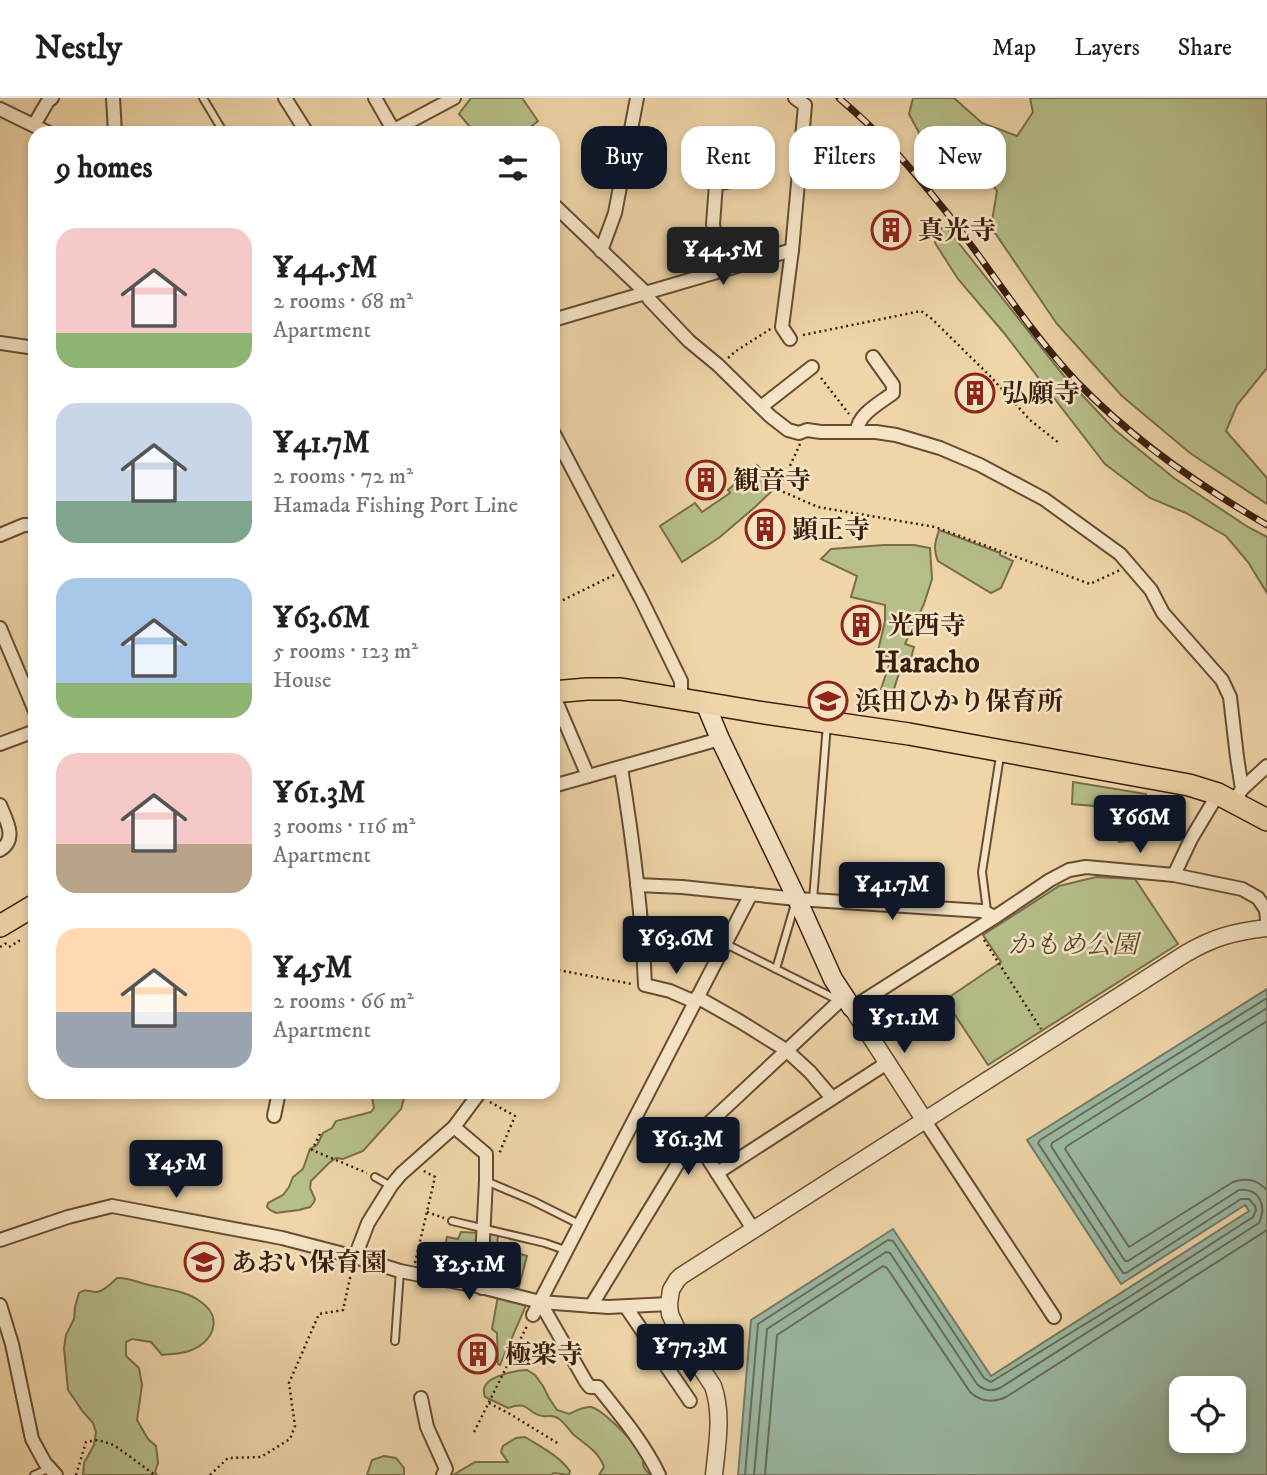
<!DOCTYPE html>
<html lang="en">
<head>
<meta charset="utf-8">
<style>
  :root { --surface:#fff; --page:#f6f6f6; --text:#202124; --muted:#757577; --line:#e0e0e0; --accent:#111827 }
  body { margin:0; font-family:"IM FELL DW Pica","Noto Serif JP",serif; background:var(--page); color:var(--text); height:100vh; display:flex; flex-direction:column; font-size:26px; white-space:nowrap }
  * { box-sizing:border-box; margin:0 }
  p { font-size:23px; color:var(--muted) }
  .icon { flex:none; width:38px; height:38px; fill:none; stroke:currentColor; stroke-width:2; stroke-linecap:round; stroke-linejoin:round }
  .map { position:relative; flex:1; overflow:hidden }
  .drawer { position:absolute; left:28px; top:28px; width:532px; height:973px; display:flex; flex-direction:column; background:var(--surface); border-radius:21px; box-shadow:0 4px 10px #0003 }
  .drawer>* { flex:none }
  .hud { position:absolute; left:581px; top:28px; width:581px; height:63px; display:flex; gap:14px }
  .buttons { position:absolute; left:1169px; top:1278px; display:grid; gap:14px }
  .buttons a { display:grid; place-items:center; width:77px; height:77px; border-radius:14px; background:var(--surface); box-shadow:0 4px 10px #0003; font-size:35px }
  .price { position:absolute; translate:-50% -60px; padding:0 16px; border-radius:7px; background:var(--accent); color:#fff; font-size:23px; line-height:46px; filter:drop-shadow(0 2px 4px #0008) }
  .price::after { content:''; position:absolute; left:50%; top:42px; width:21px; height:16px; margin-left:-10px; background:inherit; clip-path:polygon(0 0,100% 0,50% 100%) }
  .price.current { background:#222; color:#fff }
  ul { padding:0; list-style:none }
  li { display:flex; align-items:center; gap:21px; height:175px; padding:0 28px }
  li span { display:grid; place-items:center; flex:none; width:196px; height:140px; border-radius:21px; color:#555 }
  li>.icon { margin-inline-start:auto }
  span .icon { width:84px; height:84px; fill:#fffc; stroke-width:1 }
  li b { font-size:30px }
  h2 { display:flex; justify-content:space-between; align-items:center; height:84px; padding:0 28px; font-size:30px }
  .pill { padding:0 24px; border-radius:21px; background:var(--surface); box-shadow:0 4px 10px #0003; font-size:24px; line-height:63px }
  .pill.current { background:var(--accent); color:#fff }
  header { display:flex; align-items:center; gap:42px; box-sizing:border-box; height:98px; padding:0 35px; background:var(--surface); border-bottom:2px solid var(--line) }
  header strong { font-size:33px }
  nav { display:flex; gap:38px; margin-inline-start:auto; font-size:24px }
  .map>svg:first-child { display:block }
</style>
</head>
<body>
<header>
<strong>Nestly</strong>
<nav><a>Map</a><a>Layers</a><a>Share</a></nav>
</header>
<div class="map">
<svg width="1267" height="1377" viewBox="0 0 1267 1377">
  <rect width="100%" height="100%" fill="#efd5a8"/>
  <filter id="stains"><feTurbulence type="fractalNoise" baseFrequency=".00286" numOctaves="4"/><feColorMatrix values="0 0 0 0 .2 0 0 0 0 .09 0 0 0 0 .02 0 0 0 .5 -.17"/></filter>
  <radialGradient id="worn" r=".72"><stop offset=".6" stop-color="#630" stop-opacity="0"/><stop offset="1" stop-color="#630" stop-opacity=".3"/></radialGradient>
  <g fill="#b6be8a" stroke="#786e4a" stroke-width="2">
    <path d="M471,0H522L538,23L523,35H475L459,16Z"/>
    <path d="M913,0H954L982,25L1017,38L1033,14L1030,0H1267V270L1237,307L1226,333L1267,380V406L1190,355L1122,298L1057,226L991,129L997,93L978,68L925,46L909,16Z"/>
    <path d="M946,129L1064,278L1115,332L1174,380L1248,429L1267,439V495L1248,464L1226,438L1186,415L1150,400L1105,366L1004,235L958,181L935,145L938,131Z"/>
    <path d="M757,367L776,389L755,409L720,439L682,464L660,428L695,405L702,414L730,395L728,392Z"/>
    <path d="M939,432L1000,455V457L1013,463L1001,490L991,495L938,463C933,451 935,444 939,432Z"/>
    <path d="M884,447H914L930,450L932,481L924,506L905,546L914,549L908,572H900L893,594L881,591L891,561L878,553L885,523V507L851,499L857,478L821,461L831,451Z"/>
    <path d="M1073,684L1146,696L1140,742L1119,744L1102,723L1094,708L1072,706Z"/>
    <path d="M1096,779L1135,781L1178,846L988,967L945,902L1001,864L983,837L1059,788Z"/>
    <path d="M371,994H406L401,1011L363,1053L343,1061L336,1060L329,1065L311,1083L310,1090L315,1101L314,1104L310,1109L299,1112L276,1115L270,1112L267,1109L268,1105L283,1097L289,1089L293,1079L303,1071L310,1051L317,1047L323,1035L332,1030L336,1023L371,1014L374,1010Z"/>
    <path d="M486,1133L498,1137L497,1149L527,1158L518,1192L485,1184Z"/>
    <path d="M461,1134L479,1135L477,1182L439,1175L447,1139L458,1141Z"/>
    <path d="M117,1180C128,1179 139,1185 149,1187C166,1191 187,1193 201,1204C224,1220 213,1245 189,1253C181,1256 171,1256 162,1257L151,1244L132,1241L126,1244V1258L139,1270L142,1287L137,1322L148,1341L156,1348L158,1365L155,1374L157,1377H83L84,1365L94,1347L96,1334L93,1325L83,1314L68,1292L64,1250L66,1237L74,1221L75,1209L79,1195C87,1190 88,1194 97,1194C104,1193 112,1185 117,1180Z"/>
    <path d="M498,1198L527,1205L500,1267L498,1266L497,1235L492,1231Z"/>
    <path d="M527,1272L535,1277L543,1288L549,1300L557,1312L569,1316C575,1313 584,1308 591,1309C604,1312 634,1345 643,1356C643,1366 642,1371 651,1377H599L604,1369C599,1354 586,1347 574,1337C569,1332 565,1325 559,1321C553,1316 549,1319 543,1318C526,1316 531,1302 508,1310L485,1299C484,1296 483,1291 485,1288C489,1278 518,1272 527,1272Z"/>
    <path d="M525,1339C541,1349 558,1357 570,1373L569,1377L554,1375L551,1377H453L475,1364H508L501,1354L503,1348L516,1340Z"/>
    <path d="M384,1358L396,1360L404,1370V1377H367L372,1362Z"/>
  </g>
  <path fill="#9ab9a5" stroke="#747b67" stroke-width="2" fill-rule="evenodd" d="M1267,891V1377H738L751,1222L893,1131L991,1278L1249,1113L1245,1107L1121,1186L1027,1042ZM1181,1290H1234V1342H1181Z"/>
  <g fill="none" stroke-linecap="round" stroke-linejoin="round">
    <g stroke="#6a6c58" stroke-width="2">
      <path d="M1267,923L1067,1048L1065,1051L1129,1149L1233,1084C1247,1079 1257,1082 1267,1092"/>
      <path d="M745,1377L758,1226L888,1142L893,1143L984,1280L991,1284L1129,1199L1253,1119L1256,1112L1255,1108L1249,1101H1241L1126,1175H1123L1038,1045L1040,1042L1267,900"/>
      <path d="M754,1377L767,1231L886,1154L890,1155L977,1286C984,1293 991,1294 1000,1290L1259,1125C1267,1108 1260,1090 1239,1092L1128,1163H1125L1051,1048L1052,1045L1267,910"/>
      <path d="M765,1377L777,1237L883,1168L887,1170L970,1294C981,1304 993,1305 1006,1299L1267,1132"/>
    </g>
    <defs>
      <g id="service">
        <path d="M203,0L224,35"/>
        <path d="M813,802L827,626"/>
        <path d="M987,813L982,774L1000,658"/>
        <path d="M726,846L840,903"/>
        <path d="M776,871L795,806"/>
        <path d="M375,1079L391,1088"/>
        <path d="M486,1083L533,1103L579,1126"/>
        <path d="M452,1123L545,1145L565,1152"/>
        <path d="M395,1243L400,1173"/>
        <path d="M34,1377L50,1370"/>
      </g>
      <g id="minor">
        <path d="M113,0L115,35"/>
        <path d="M285,0L307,35"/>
        <path d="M375,0L395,35"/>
        <path d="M0,11L49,35"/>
        <path d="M34,27L48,3L52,0"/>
        <path d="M394,32L454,0"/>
        <path d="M553,106L645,194L649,201L689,243L718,267L770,318L788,332L799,335L807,332L821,334H876L896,337L940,350L980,367L1044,401L1120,456L1151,492L1163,515L1222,582L1230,599L1237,659L1242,691L1234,704"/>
        <path d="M601,153L615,115L637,0"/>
        <path d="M720,172L713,126L716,86L742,81L740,59L753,56"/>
        <path d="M553,222L792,152"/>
        <path d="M790,241L782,229L792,152L805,7L795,0"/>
        <path d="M0,245L35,250"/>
        <path d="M761,309L812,269"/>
        <path d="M857,333C858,316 880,305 893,295V287L873,259"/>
        <path d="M553,334L641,501L681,583V601"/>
        <path d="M0,437L24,427H35"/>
        <path d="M0,530L35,613"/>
        <path d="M553,596L588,678"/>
        <path d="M0,646L35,633"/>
        <path d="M621,670C633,742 642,814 645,887L670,893L695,904"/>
        <path d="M553,688L720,641"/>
        <path d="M1242,691L1267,668"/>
        <path d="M0,707C6,722 18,741 0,752"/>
        <path d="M1174,777L1191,741L1218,696"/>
        <path d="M637,787L682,789L797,801L982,813L995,819"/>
        <path d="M697,899L741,924L786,952L810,974L832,1000"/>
        <path d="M852,910L995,819L1050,782L1069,772L1086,769L1174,777L1242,791L1258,800L1266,812L1267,822"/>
        <path d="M274,1018L279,994"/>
        <path d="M925,1023L1054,1219"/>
        <path d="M454,1029L486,1056V1083L481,1179L482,1190"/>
        <path d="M694,1039L753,1131"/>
        <path d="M717,1075L887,965"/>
        <path d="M0,1142L68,1119L112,1108L282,1140L355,1159L400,1173L477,1188L540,1204L608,1209L669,1206"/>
        <path d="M355,1159L368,1125L391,1088L401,1076L454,1029L480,994"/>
        <path d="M540,1204L586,1284L590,1289H598C620,1317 644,1345 659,1377"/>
        <path d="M0,1207L12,1246L32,1341L45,1365L56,1377"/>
        <path d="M591,1208L694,1039L844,899"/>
        <path d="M626,1209L690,1303"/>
        <path d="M533,1217L751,796"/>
        <path d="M421,1300L427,1329L446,1371L443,1377"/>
      </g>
      <g id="tertiary">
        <path d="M852,910L925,1023"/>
        <path d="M714,1377C717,1347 723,1316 713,1288L680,1238L670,1216L669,1206L671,1192L677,1182L681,1178L1185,856C1214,839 1233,834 1267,830"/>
      </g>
      <path id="secondary" d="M705,605L720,641L797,801L833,881L852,910"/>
      <g id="trunk">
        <path d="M553,594L587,591H621L758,614L909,636L1189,687L1218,696L1267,722"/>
        <path d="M0,828L35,807"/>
      </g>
    </defs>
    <use href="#service" stroke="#674c32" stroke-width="10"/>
    <use href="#minor" stroke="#674c32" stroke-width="16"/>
    <use href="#tertiary" stroke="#674c32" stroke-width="19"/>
    <use href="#secondary" stroke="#3a1e0b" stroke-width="21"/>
    <use href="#trunk" stroke="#3a1e0b" stroke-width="24"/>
    <g stroke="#3a1e0b" stroke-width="2.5" stroke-dasharray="2 3.5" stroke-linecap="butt">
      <path d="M803,237L921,213L932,221L990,278L1030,322L1059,345"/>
      <path d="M728,260L736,253L772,230"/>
      <path d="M821,280L849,316"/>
      <path d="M800,346L779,392L818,409L935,429L1090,486L1120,472"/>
      <path d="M553,507L616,476"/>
      <path d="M984,842L1041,931"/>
      <path d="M0,849L8,844"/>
      <path d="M9,849L19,843L18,839"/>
      <path d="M553,871L632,886"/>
      <path d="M490,1004L515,1018L499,1056"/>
      <path d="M646,1022L680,1042"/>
      <path d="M320,1036L312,1052L367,1075"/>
      <path d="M427,1114L444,1120"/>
      <path d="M415,1165L435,1079L422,1072"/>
      <path d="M489,1305L510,1316L559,1346"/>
      <path d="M474,1334L528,1226"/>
      <path d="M76,1377L86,1344L98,1342L114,1347L155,1377"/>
      <path d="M210,1377L228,1360L261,1359L290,1341L295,1328L289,1285L319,1216L343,1212L352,1171"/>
    </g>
    <use href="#service" stroke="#f5e4c6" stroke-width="6"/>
    <use href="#minor" stroke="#f5e4c6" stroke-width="12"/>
    <use href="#tertiary" stroke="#f5e4c6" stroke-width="16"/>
    <use href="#secondary" stroke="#f5e4c6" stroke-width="18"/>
    <use href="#trunk" stroke="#efd5a8" stroke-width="21"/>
    <defs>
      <path id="rail" d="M839,0C855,14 871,28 886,44C909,67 930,94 951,120C993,175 1030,234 1077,284C1133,342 1198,387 1267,427"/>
    </defs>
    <use href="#rail" stroke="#3a1e0b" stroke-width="7"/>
    <use href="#rail" stroke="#f5e4c6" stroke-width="4.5" stroke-dasharray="13" stroke-linecap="butt"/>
  </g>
  <defs>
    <symbol id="building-ring" viewBox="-11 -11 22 22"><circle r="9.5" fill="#f5e4c6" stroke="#8f2418" stroke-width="1.5"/><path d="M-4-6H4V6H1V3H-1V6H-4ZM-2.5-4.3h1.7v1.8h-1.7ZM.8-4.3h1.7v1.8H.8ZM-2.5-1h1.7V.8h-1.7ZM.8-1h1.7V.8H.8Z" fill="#8f2418"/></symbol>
    <symbol id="school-ring" viewBox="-11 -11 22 22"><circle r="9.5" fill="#f5e4c6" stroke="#8f2418" stroke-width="1.5"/><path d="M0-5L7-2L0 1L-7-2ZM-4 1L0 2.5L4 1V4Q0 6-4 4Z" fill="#8f2418"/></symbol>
  </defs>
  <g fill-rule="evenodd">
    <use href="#building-ring" x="869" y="110" width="44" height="44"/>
    <use href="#building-ring" x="953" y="273" width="44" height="44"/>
    <use href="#building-ring" x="684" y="360" width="44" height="44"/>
    <use href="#building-ring" x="743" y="409" width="44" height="44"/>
    <use href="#building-ring" x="839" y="505" width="44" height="44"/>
    <use href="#school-ring" x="806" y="581" width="44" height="44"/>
    <use href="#school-ring" x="182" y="1142" width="44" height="44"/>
    <use href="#building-ring" x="456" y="1234" width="44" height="44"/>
  </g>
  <g text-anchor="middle" stroke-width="5" stroke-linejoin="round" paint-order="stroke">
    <g font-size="26" font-weight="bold" fill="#3a1e0b" stroke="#f5e4c6" text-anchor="start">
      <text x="918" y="141">真光寺</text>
      <text x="1002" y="304">弘願寺</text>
      <text x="733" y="391">観音寺</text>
      <text x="792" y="440">顕正寺</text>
      <text x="888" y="536">光西寺</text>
      <text x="855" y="612">浜田ひかり保育所</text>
      <text x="231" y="1173">あおい保育園</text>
      <text x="505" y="1265">極楽寺</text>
    </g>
    <g font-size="26" font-style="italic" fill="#59462b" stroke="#f5e4c6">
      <text x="1073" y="855">かもめ公園</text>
    </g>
    <g font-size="30" font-weight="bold" fill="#3a1e0b" stroke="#f5e4c6">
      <text x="927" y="574">Haracho</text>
    </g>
  </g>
  <rect width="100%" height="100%" filter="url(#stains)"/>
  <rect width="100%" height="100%" fill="url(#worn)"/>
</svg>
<div class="buttons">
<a><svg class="icon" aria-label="locate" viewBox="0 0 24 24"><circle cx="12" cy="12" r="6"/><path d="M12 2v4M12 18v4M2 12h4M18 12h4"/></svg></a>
</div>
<b class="price current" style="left:723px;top:189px">¥44.5M</b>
<b class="price" style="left:1140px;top:757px">¥66M</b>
<b class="price" style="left:892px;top:824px">¥41.7M</b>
<b class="price" style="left:676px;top:878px">¥63.6M</b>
<b class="price" style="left:904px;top:957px">¥51.1M</b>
<b class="price" style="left:688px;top:1079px">¥61.3M</b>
<b class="price" style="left:176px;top:1102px">¥45M</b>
<b class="price" style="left:469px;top:1204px">¥25.1M</b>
<b class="price" style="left:690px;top:1286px">¥77.3M</b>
<div class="hud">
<a class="pill current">Buy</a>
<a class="pill">Rent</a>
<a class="pill">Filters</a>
<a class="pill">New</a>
</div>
<section class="drawer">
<h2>9 homes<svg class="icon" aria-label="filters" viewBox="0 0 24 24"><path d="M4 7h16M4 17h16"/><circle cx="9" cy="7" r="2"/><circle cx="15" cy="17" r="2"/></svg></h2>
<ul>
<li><span style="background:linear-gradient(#f6c9c9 75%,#8fb573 0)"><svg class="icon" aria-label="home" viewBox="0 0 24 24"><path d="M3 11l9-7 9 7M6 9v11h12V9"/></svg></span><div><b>¥44.5M</b><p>2 rooms · 68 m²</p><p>Apartment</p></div></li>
<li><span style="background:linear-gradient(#c9d6e8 70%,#7fa58c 0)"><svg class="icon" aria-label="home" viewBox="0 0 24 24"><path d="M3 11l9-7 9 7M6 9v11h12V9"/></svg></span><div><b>¥41.7M</b><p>2 rooms · 72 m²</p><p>Hamada Fishing Port Line</p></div></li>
<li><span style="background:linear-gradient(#a9c7e8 75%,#8fb573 0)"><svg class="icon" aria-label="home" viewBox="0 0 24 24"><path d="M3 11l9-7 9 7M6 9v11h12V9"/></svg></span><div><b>¥63.6M</b><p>5 rooms · 123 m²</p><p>House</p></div></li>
<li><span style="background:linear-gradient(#f6c9c9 65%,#b9a48a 0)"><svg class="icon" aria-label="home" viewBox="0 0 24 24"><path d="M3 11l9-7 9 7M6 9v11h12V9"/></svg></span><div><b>¥61.3M</b><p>3 rooms · 116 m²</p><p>Apartment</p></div></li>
<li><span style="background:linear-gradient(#ffd9b3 60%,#9aa5b1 0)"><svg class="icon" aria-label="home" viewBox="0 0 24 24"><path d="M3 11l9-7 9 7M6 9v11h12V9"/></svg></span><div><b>¥45M</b><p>2 rooms · 66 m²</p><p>Apartment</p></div></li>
</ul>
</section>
</div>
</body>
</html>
